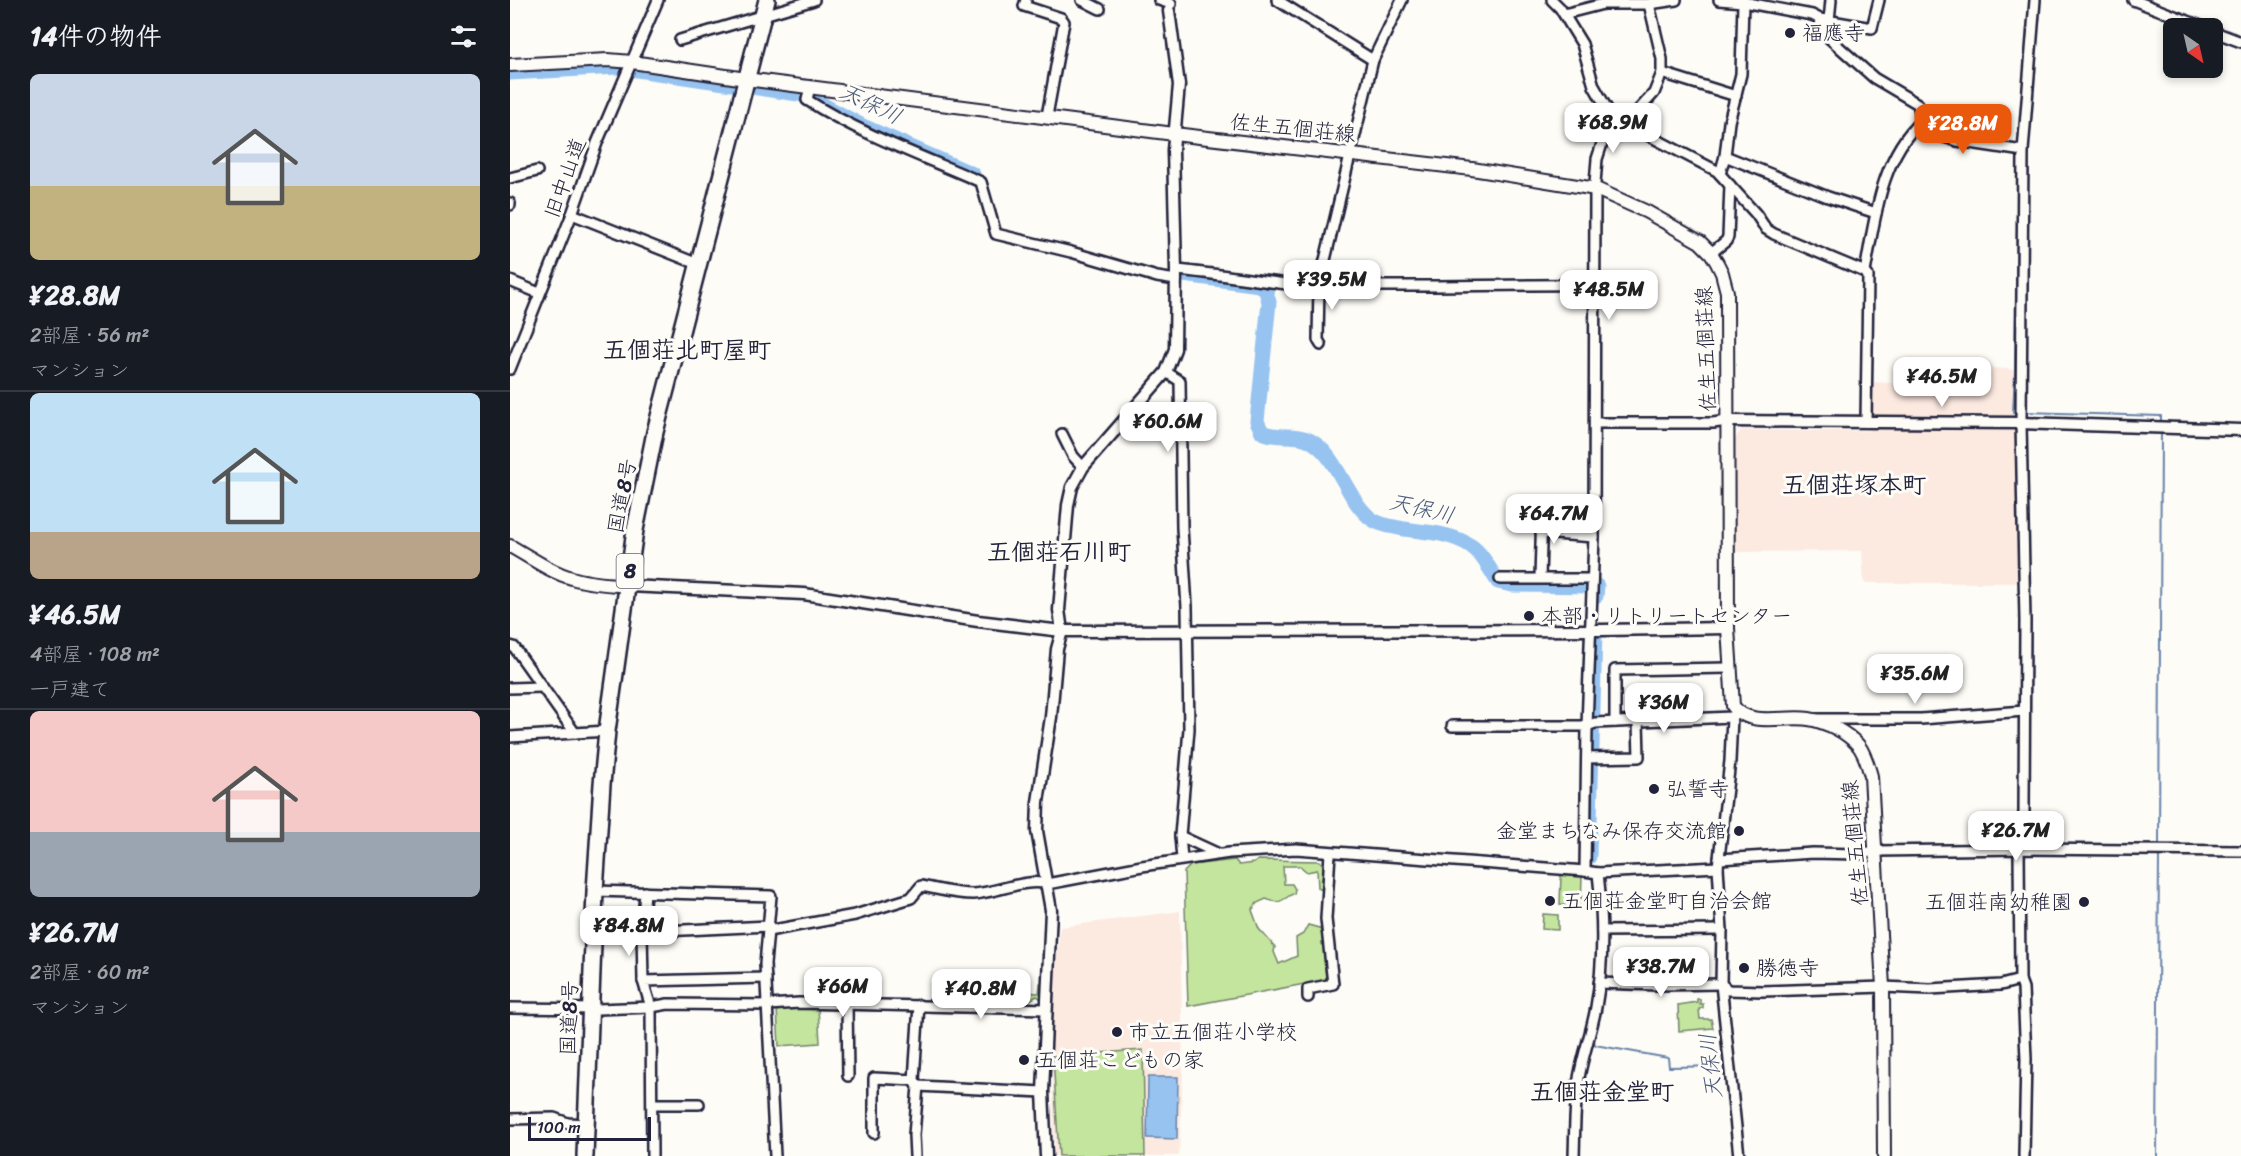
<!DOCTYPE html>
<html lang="ja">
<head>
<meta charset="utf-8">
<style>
  :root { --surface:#171b24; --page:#242831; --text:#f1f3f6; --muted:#9ea1a6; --line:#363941; --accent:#ea580c }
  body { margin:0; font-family:Sriracha,"Klee One",sans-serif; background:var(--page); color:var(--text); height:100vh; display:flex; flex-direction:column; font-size:22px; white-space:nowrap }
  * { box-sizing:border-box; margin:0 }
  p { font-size:20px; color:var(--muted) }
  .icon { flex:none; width:33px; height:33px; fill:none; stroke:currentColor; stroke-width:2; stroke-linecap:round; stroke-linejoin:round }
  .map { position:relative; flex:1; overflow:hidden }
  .panel { display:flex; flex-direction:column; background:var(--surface); width:510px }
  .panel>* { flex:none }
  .needle { width:39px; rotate:146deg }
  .fabs { position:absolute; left:1653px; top:18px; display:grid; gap:12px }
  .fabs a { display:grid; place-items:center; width:60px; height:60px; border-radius:9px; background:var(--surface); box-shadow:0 3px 9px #0003; font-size:30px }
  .scale { position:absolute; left:18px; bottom:15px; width:123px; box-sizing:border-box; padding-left:6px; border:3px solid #22223b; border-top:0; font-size:16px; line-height:21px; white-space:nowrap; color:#22223b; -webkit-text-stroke:4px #fdfcf7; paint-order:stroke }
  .price { position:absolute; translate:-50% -51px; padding:0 14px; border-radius:12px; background:#fff; color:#222; font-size:20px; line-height:39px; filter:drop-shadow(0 2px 3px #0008) }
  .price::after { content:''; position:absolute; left:50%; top:36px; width:18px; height:14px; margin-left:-9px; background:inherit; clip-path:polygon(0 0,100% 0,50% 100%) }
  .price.active { background:var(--accent); color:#fff }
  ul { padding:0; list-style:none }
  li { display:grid; align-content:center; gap:12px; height:318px; padding:0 30px }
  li+li { border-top:2px solid var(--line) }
  li span { display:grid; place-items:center; height:186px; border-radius:9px; color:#555 }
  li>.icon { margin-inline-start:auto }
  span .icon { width:108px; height:108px; fill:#fffc; stroke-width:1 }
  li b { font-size:26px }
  h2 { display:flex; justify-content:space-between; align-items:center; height:72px; padding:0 30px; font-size:26px }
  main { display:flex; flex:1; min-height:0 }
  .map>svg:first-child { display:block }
</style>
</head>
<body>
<main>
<section class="panel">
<h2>14件の物件<svg class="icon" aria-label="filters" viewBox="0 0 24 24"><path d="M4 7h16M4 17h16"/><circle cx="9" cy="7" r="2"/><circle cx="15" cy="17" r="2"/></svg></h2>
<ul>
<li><span style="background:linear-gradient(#c9d6e8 60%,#c2b280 0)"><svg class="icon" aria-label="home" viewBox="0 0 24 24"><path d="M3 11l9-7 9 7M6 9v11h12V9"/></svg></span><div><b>¥28.8M</b><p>2部屋 · 56 m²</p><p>マンション</p></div></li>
<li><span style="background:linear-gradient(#bfe0f5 75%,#b9a48a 0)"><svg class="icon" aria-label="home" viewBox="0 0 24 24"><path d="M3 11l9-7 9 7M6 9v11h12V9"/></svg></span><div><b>¥46.5M</b><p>4部屋 · 108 m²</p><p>一戸建て</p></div></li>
<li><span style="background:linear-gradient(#f6c9c9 65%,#9aa5b1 0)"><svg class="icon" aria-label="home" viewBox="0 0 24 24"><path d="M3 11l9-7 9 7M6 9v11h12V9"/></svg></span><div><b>¥26.7M</b><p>2部屋 · 60 m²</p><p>マンション</p></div></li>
</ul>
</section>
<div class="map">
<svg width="1731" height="1156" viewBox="0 0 1731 1156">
  <rect width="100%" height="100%" fill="#fdfcf7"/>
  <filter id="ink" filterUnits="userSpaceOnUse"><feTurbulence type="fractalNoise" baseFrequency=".0167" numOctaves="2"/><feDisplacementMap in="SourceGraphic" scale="12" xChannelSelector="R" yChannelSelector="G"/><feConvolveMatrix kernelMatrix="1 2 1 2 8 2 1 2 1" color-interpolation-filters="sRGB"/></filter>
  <g filter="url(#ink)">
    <g fill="#fceae1">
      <path d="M1458,357L1484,368L1507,370L1512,583H1354L1352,551L1224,552L1225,439L1231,430L1359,431V382L1453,386Z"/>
      <path d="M670,911L673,1073L669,1156H544L542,1051V1013L550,927Z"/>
    </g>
    <g fill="#c4e59e" stroke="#73846c" stroke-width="1.5">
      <path d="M725,860L729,865L744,863L748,860L810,861L813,865L812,890L808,888L807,870L797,872L790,866H773L774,884H782L785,889C783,897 786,891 779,896C769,903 768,903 756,899L747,903L742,910L749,929L765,947L764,952L769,964L787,956L786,938L793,934L798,925L809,928L813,935L816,980L678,1006L674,872L681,865Z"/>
      <path d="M1051,874L1072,875L1071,907L1050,905Z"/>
      <path d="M1033,914L1048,915V930L1032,929Z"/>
      <path d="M530,983H532L531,999L527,996L518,1001L505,1000L506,994L511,992L529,993Z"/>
      <path d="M1187,999H1190V1004H1193V1008L1189,1009L1190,1019H1201L1203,1028L1169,1031L1168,1005L1187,1002Z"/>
      <path d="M308,1007L310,1043L269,1046L267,1009Z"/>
      <path d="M633,1050L635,1156H549L543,1056Z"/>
    </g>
    <path fill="#97c3f0" stroke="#6883a8" stroke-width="1.5" d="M638,1077H668L667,1139L637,1138Z"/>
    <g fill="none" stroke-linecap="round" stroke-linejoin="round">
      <g stroke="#6883a8" stroke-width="2">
        <path d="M1426,139L1446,145"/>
        <path d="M1508,155L1505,372L1503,412H1509"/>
        <path d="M1515,412L1651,416V424"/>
        <path d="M1649,847L1651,430"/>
        <path d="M1083,1036L1085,1045L1158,1058L1159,1067L1216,1066"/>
        <path d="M1647,1156L1649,853"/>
      </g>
      <g stroke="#97c3f0" stroke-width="15">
        <path d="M0,73L107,67L295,95L353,126L463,174"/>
        <path d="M674,275L750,285L756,291L759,302L747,421L752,432C766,439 783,433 797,439C828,452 836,502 863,520C872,526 885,527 894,529C916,532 942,533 961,546C973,554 980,570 988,582L1002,585L1087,586L1086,596"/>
        <path d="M1079,857L1085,632"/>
      </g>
      <defs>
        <g id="minor">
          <path d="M516,0L514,6L551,18L554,22L537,116"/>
          <path d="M572,0L590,9"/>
          <path d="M649,0L661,4"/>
          <path d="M767,0L863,60"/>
          <path d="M1042,0L1050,8L1072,44L1084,86L1101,116L1207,171L1246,214L1256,229L1264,234L1355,272"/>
          <path d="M1209,0L1233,2L1302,15L1310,19L1312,31L1319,38L1364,78L1408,104L1412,120C1370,158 1365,220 1355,272L1358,276L1356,422"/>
          <path d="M1623,0L1696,28"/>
          <path d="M1139,4L1152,59V73"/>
          <path d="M1054,14L1093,4H1139L1166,0"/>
          <path d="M1310,19L1362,28L1369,0"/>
          <path d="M1319,21L1321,0"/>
          <path d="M1702,31L1731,42"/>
          <path d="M170,40L304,0"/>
          <path d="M300,86L297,100C350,134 414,157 471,182L486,234L561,252L647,277L666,280"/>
          <path d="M1412,120L1428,135L1447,141L1513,151"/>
          <path d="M1116,124L1144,93L1152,73L1226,96"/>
          <path d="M1215,156L1318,197L1366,213"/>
          <path d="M1210,174L1215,156L1219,122L1231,74L1233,2"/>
          <path d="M0,178L27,171"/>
          <path d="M0,203V205"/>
          <path d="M62,214L188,264"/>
          <path d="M1201,253L1216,241L1218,237L1220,185"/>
          <path d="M666,270C713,274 758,283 805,287L809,285C901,288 993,284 1085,285"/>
          <path d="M0,281L29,293"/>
          <path d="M811,345L808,340L809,285L863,60L892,0"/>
          <path d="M0,369L62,214L87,143L148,0"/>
          <path d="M656,372L670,381L672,528L677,607L679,729L670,836L672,859"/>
          <path d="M1085,423H1203L1217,421"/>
          <path d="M552,434L563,456L573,467"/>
          <path d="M1031,533L1084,537"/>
          <path d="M1030,578L1032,511"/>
          <path d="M990,579H1082"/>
          <path d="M0,646L4,647L65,733"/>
          <path d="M0,688L32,687"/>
          <path d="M1227,713L1222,717L1220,761L1208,867L1212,930L1211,984L1229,1156"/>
          <path d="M1307,719H1411L1514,711"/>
          <path d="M1105,722V670L1219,668"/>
          <path d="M942,726H1077L1085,723L1222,717"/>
          <path d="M0,737L97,731"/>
          <path d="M1077,758L1129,757L1128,722"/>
          <path d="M670,836L709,854"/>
          <path d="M1209,859L1303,853L1347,854L1367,851L1509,849L1731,851"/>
          <path d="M1075,871L1077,726L1084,537L1085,183L1087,159L1101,116"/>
          <path d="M85,891L261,896L255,964L265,1156"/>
          <path d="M135,892L132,932L259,926"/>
          <path d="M258,931L345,915L401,898L411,886C428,889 445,894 463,894C486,893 515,878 537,884L632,866L719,853L786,849L1075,871L1088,873L1208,867"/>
          <path d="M1092,931L1212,930"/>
          <path d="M132,932L133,981"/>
          <path d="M1089,983L1148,985L1211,984"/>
          <path d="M1211,984L1218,990L1252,991L1373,987L1420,989L1491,985L1510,980"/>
          <path d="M798,997V989L823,984L816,919L820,853"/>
          <path d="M337,1005L338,1076"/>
          <path d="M0,1008L88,1009L141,1007L158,1004L258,1005L289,1003L535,1009"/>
          <path d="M408,1086L533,1092"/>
          <path d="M143,1104H189"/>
          <path d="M0,1119L44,1118L58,1123L76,1124"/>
          <path d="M364,1133V1078L404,1080"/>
          <path d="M142,1156L141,1007L133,981L256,978"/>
          <path d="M405,1156L404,1135L408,1086L404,1080L409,1005"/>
          <path d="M1064,1156C1065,1130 1064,1104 1069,1078C1073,1054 1082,1031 1086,1007C1094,963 1093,917 1088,873"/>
          <path d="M1514,1156L1516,1059L1513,988L1510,980L1509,849L1514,812L1515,621L1511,423L1513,151L1525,0"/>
        </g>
        <g id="tertiary">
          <path d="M1217,421L1511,423L1731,430"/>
          <path d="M118,586L294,594L468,621L552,631L1092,630L1218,628"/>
          <path d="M536,1156L533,1092L541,910L527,831L528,802L541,717L547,649L552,631L549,610L558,505L562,487L573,467L656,372L665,349L666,270L663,150L669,85L659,11"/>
        </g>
        <g id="secondary">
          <path d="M0,65L98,60L122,62L236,79L664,134L962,169L1086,189L1137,212L1190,242L1201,253L1207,263L1212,273L1217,292L1218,628L1223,706C1239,728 1275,715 1299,719C1317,722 1336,732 1348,745C1355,753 1358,766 1361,776L1373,987L1374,1156"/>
          <path d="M0,546C20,557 40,572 62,578C80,584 99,584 118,586"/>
        </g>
        <path id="trunk" d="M75,1156L85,891L92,784L97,731L125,530L145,432L257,0"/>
      </defs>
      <use href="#minor" stroke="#22223b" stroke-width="14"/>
      <use href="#tertiary" stroke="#22223b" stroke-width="15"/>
      <use href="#secondary" stroke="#22223b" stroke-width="16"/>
      <use href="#trunk" stroke="#22223b" stroke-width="20"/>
      <use href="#minor" stroke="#fdfcf7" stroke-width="9"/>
      <use href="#tertiary" stroke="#fdfcf7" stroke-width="10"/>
      <use href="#secondary" stroke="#fdfcf7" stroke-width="12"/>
      <use href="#trunk" stroke="#fdfcf7" stroke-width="15"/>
    </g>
  </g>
  <g fill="#22223b" stroke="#fdfcf7" stroke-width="2">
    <circle cx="1280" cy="33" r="6"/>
    <circle cx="1019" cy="616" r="6"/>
    <circle cx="1144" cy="789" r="6"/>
    <circle cx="1229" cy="831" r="6"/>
    <circle cx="1040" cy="901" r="6"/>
    <circle cx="1574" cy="902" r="6"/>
    <circle cx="1234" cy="968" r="6"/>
    <circle cx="607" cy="1032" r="6"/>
    <circle cx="514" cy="1060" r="6"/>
  </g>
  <g text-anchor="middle" stroke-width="6" stroke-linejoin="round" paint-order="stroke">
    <rect fill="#fdfcf7" stroke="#646373" stroke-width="1.5" x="106.5" y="554" width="27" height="34" rx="4.5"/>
    <g font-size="20" font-weight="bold" fill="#22223b">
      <text x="120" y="578">8</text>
    </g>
    <g font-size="21" fill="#22223b" stroke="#fdfcf7" text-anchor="start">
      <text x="1292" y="40">福應寺</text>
      <text x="1031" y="623">本部・リトリートセンター</text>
      <text x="1156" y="796">弘誓寺</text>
      <text x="1217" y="838" text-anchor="end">金堂まちなみ保存交流館</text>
      <text x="1052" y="908">五個荘金堂町自治会館</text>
      <text x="1562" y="909" text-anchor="end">五個荘南幼稚園</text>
      <text x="1246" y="975">勝徳寺</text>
      <text x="619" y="1039">市立五個荘小学校</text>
      <text x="526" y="1067">五個荘こどもの家</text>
    </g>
    <g font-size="21" fill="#22223b" stroke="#fdfcf7">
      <text transform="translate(783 128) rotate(6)" y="7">佐生五個荘線</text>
      <text transform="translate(55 178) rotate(-70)" y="7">旧中山道</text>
      <text transform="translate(1196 349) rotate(-92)" y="7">佐生五個荘線</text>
      <text transform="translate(112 496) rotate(-79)" y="7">国道8号</text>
      <text transform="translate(1345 843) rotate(-95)" y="7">佐生五個荘線</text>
      <text transform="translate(59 1018) rotate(-88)" y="7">国道8号</text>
    </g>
    <g font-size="22" font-style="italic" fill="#4b5a7a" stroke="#fdfcf7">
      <text transform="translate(361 103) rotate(26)" y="8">天保川</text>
      <text transform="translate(912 508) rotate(13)" y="8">天保川</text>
      <text transform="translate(1200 1066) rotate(-96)" y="8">天保川</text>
    </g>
    <g font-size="24" font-weight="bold" fill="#22223b" stroke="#fdfcf7">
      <text x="177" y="358">五個荘北町屋町</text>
      <text x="1344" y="493">五個荘塚本町</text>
      <text x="549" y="560">五個荘石川町</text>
      <text x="1092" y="1100">五個荘金堂町</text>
    </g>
  </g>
</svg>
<div class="fabs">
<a><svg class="needle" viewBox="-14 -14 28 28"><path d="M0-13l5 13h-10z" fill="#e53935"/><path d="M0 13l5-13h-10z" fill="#9ea1a6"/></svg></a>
</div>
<div class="scale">100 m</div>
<b class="price" style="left:1103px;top:154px">¥68.9M</b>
<b class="price active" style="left:1453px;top:155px">¥28.8M</b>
<b class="price" style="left:822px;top:311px">¥39.5M</b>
<b class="price" style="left:1099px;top:321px">¥48.5M</b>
<b class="price" style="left:1432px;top:408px">¥46.5M</b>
<b class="price" style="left:658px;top:453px">¥60.6M</b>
<b class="price" style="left:1044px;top:545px">¥64.7M</b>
<b class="price" style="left:1405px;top:705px">¥35.6M</b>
<b class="price" style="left:1154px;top:734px">¥36M</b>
<b class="price" style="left:1506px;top:862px">¥26.7M</b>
<b class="price" style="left:119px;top:957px">¥84.8M</b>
<b class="price" style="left:1151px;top:998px">¥38.7M</b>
<b class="price" style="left:333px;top:1018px">¥66M</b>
<b class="price" style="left:471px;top:1020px">¥40.8M</b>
</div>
</main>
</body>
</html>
